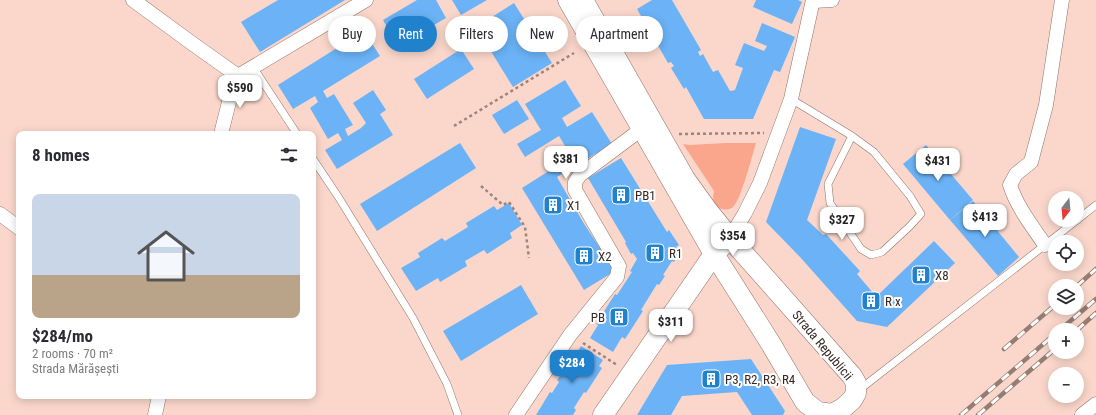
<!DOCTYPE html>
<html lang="en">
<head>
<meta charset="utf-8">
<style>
  :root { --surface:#fff; --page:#f2f2f3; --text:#2b2b33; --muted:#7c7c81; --accent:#2081cc }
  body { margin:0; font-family:"Roboto Condensed",sans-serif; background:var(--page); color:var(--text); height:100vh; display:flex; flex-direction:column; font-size:15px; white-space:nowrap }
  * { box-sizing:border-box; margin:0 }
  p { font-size:13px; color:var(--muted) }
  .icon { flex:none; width:22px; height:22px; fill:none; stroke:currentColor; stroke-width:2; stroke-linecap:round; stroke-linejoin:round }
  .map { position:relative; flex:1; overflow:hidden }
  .drawer { position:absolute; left:16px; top:131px; width:300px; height:268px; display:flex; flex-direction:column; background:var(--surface); border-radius:8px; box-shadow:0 2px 10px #0003 }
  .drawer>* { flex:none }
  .banner { position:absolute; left:328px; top:16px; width:380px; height:36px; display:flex; gap:8px }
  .needle { width:26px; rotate:196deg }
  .controls { position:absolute; left:1048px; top:191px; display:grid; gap:8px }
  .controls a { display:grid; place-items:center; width:36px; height:36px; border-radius:50%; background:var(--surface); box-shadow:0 2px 10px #0003; font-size:20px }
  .price { position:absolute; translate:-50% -34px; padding:0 9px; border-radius:8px; background:#fff; color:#222; font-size:13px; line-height:26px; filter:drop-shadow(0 1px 2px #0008) }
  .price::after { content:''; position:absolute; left:50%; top:24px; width:12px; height:9px; margin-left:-6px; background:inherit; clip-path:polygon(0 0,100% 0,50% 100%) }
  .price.selected { background:var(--accent); color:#fff }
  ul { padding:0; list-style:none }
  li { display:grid; align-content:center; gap:8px; height:212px; padding:0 16px }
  li span { display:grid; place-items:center; height:124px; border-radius:8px; color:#555 }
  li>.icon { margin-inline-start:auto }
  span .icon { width:72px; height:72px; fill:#fffc; stroke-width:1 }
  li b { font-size:17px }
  h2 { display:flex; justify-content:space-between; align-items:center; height:48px; padding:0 16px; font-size:17px }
  .chip { padding:0 14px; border-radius:18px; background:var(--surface); box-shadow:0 2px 10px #0003; font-size:14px; line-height:36px }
  .chip.selected { background:var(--accent); color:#fff }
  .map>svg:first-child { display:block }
</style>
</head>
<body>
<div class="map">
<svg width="1096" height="415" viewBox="0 0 1096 415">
  <rect width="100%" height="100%" fill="#fbd7cb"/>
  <path fill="#f9a68c" d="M725,143H756C752,156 741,200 733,207C728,211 720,210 716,206C712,201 713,197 714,191L683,144L690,145Z"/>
  <g fill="#6bb3f6">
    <path d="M278,0H345L260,52L241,22Z"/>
    <path d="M417,0H436L446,18L398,46L383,20Z"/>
    <path d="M452,0H487L461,15Z"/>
    <path d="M652,0H672L701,50L698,52L700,56L703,54L713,72L718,70L730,91L735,90L743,68L735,65L744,43L764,51L767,46L755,41L762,23L795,37L780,72L774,70L753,119H704L686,87L684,89L671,68L674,66L671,62L668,63L637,9Z"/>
    <path d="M756,0H798L802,2L792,24L753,7Z"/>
    <path d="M514,3L552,63L513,87L476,27Z"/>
    <path d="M364,31L380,56L323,91L327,98L334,94L353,125L345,129L348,136L361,128L366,123L353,103L373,90L386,110L380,114L393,135L337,169L325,150L342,140L338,133L328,139L310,108L318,102L315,96L293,109L278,85Z"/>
    <path d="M461,49L474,69L427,99L414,79Z"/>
    <path d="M565,80L581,106L562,118L567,127L592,112L612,144L557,177L583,222L615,271L584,290L522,188L552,169L548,163L568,151L559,136L525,157L517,144L541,130L525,104Z"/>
    <path d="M517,100L529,119L504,134L492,115Z"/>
    <path d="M800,127L836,139L807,220L823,235L826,234L860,271L857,274L874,294H879L934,241L955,263L887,327L857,321L800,257L766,222Z"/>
    <path d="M460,143L476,168L377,231L360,204Z"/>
    <path d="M926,145L973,200L950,220L903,164Z"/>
    <path d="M621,158L667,232L669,230L679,245L676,247L680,252L674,262L672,261L663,275L665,276L659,285L657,284L641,310L643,311L625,339L622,337L613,352L590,338L598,325L596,324L615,294L617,295L632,272L630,271L637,259L633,253L631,254L625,243L626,242L588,178Z"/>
    <path d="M973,201L1019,257L998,276L950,220Z"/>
    <path d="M509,203L522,225L510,233L512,238L487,254L484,250L465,261L467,266L440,282L438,278L416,291L401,268L420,257L418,253L442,238L445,241L468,227L466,223L494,206L497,210Z"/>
    <path d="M521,285L538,314L461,361L443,331Z"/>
    <path d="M581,346L603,360L599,366L602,368L586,393L584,392L574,408L576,410L573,415H536L550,392L552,393L559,382L557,380L575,353L576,354Z"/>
    <path d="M751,359L785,411L783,415H752L737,392L682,396L671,415H637L667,365Z"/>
  </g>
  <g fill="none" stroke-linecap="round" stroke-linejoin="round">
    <defs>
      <g id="lane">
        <path d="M253,67L297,134"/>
        <path d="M791,99L852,136L874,152L910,196L921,214L909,227L882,252L871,255L861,249L830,203L828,184L852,136"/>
        <path d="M313,159L339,198L413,318L447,384L458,415"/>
        <path d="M1077,220L1096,205"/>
        <path d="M859,390L1077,220"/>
      </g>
      <g id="street">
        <path d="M133,0L193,44L238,76"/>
        <path d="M813,1L832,0"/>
        <path d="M221,134L232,90L238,76L366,0"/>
        <path d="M0,214L19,228"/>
        <path d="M730,238L745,213L760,183L791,99L813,0"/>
        <path d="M1045,245C1032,226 1017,207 1010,185L1016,174L1031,162L1046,105L1062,0"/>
        <path d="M155,415L159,396"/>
        <path d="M516,415L570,335L617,277L619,266L575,190V182L580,175L635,134L643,129"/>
        <path d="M1082,415L1096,404"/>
      </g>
      <g id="secondary">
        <path d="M568,0L714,254L771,344L805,402L818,412L832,414L843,408L852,400L856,393V383L852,376L730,238L708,211L685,179L583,0"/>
        <path d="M603,415L714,254L723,245"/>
      </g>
    </defs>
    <use href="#lane" stroke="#927268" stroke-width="8"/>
    <use href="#street" stroke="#927268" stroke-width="15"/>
    <use href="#secondary" stroke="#927268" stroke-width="21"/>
    <g stroke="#9d847b" stroke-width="2.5" stroke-dasharray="3 3" stroke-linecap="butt">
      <path d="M454,126L574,53"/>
      <path d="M679,134L764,133"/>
      <path d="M481,186L503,205L509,202L525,227L529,258"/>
      <path d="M583,343L617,365"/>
    </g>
    <use href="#lane" stroke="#fff" stroke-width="7"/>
    <use href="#street" stroke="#fff" stroke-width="14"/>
    <use href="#secondary" stroke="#fff" stroke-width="20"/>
    <defs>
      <g id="rail">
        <path d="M1077,286L1096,269"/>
        <path d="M1060,330L1096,299"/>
        <path d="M1077,330L1096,313"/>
        <path d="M1004,349L1055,305"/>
        <path d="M961,415L1055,334"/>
        <path d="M978,415L1055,349"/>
      </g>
    </defs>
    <use href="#rail" stroke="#957d74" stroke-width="4.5"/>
    <use href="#rail" stroke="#fff" stroke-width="3" stroke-dasharray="9" stroke-linecap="butt"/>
  </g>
  <defs>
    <symbol id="building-square" viewBox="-11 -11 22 22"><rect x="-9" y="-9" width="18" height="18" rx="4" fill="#2081cc" stroke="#fff"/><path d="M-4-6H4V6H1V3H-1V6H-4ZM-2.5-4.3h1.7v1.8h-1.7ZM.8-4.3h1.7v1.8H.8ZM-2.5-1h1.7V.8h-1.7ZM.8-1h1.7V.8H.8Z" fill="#fff"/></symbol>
  </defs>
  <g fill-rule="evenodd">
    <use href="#building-square" x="610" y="184" width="22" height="22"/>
    <use href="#building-square" x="542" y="194" width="22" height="22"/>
    <use href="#building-square" x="644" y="242" width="22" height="22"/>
    <use href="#building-square" x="573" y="245" width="22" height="22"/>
    <use href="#building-square" x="910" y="264" width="22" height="22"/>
    <use href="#building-square" x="860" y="290" width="22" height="22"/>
    <use href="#building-square" x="608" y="306" width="22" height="22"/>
    <use href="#building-square" x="700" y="368" width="22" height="22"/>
  </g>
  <g text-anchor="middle" stroke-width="4" stroke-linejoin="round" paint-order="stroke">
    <g font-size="13" fill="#352823" stroke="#fff" text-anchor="start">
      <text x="635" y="200">PB1</text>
      <text x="567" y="210">X1</text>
      <text x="669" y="258">R1</text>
      <text x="598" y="261">X2</text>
      <text x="935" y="280">X8</text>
      <text x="885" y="306">R x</text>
      <text x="605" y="322" text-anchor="end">PB</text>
      <text x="725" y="384">P3, R2, R3, R4</text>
    </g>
    <g font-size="13" fill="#352823" stroke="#fff">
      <text transform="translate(823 345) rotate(50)" y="5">Strada Republicii</text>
    </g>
  </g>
</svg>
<div class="controls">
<a><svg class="needle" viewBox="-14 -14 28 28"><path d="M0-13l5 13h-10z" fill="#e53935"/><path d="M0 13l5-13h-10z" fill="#7c7c81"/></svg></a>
<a><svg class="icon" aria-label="locate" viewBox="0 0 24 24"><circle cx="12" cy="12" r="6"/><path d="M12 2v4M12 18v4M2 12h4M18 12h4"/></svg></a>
<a><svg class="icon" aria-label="layers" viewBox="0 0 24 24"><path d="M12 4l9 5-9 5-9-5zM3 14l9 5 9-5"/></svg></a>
<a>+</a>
<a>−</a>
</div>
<b class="price" style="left:240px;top:109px">$590</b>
<b class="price" style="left:566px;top:180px">$381</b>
<b class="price" style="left:938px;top:182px">$431</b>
<b class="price" style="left:985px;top:238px">$413</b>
<b class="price" style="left:842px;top:241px">$327</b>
<b class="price" style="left:733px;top:257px">$354</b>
<b class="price" style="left:671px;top:343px">$311</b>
<b class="price selected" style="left:572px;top:384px">$284</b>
<div class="banner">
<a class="chip">Buy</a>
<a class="chip selected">Rent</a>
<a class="chip">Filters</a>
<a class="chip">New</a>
<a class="chip">Apartment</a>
</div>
<section class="drawer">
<h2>8 homes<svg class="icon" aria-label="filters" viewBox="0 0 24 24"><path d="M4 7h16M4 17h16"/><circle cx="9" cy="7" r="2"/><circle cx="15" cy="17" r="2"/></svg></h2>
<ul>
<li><span style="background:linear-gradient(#c9d6e8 65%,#b9a48a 0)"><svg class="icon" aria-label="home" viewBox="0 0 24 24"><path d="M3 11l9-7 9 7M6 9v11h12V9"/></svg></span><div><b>$284/mo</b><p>2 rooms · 70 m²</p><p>Strada Mărășești</p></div></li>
</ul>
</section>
</div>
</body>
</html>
